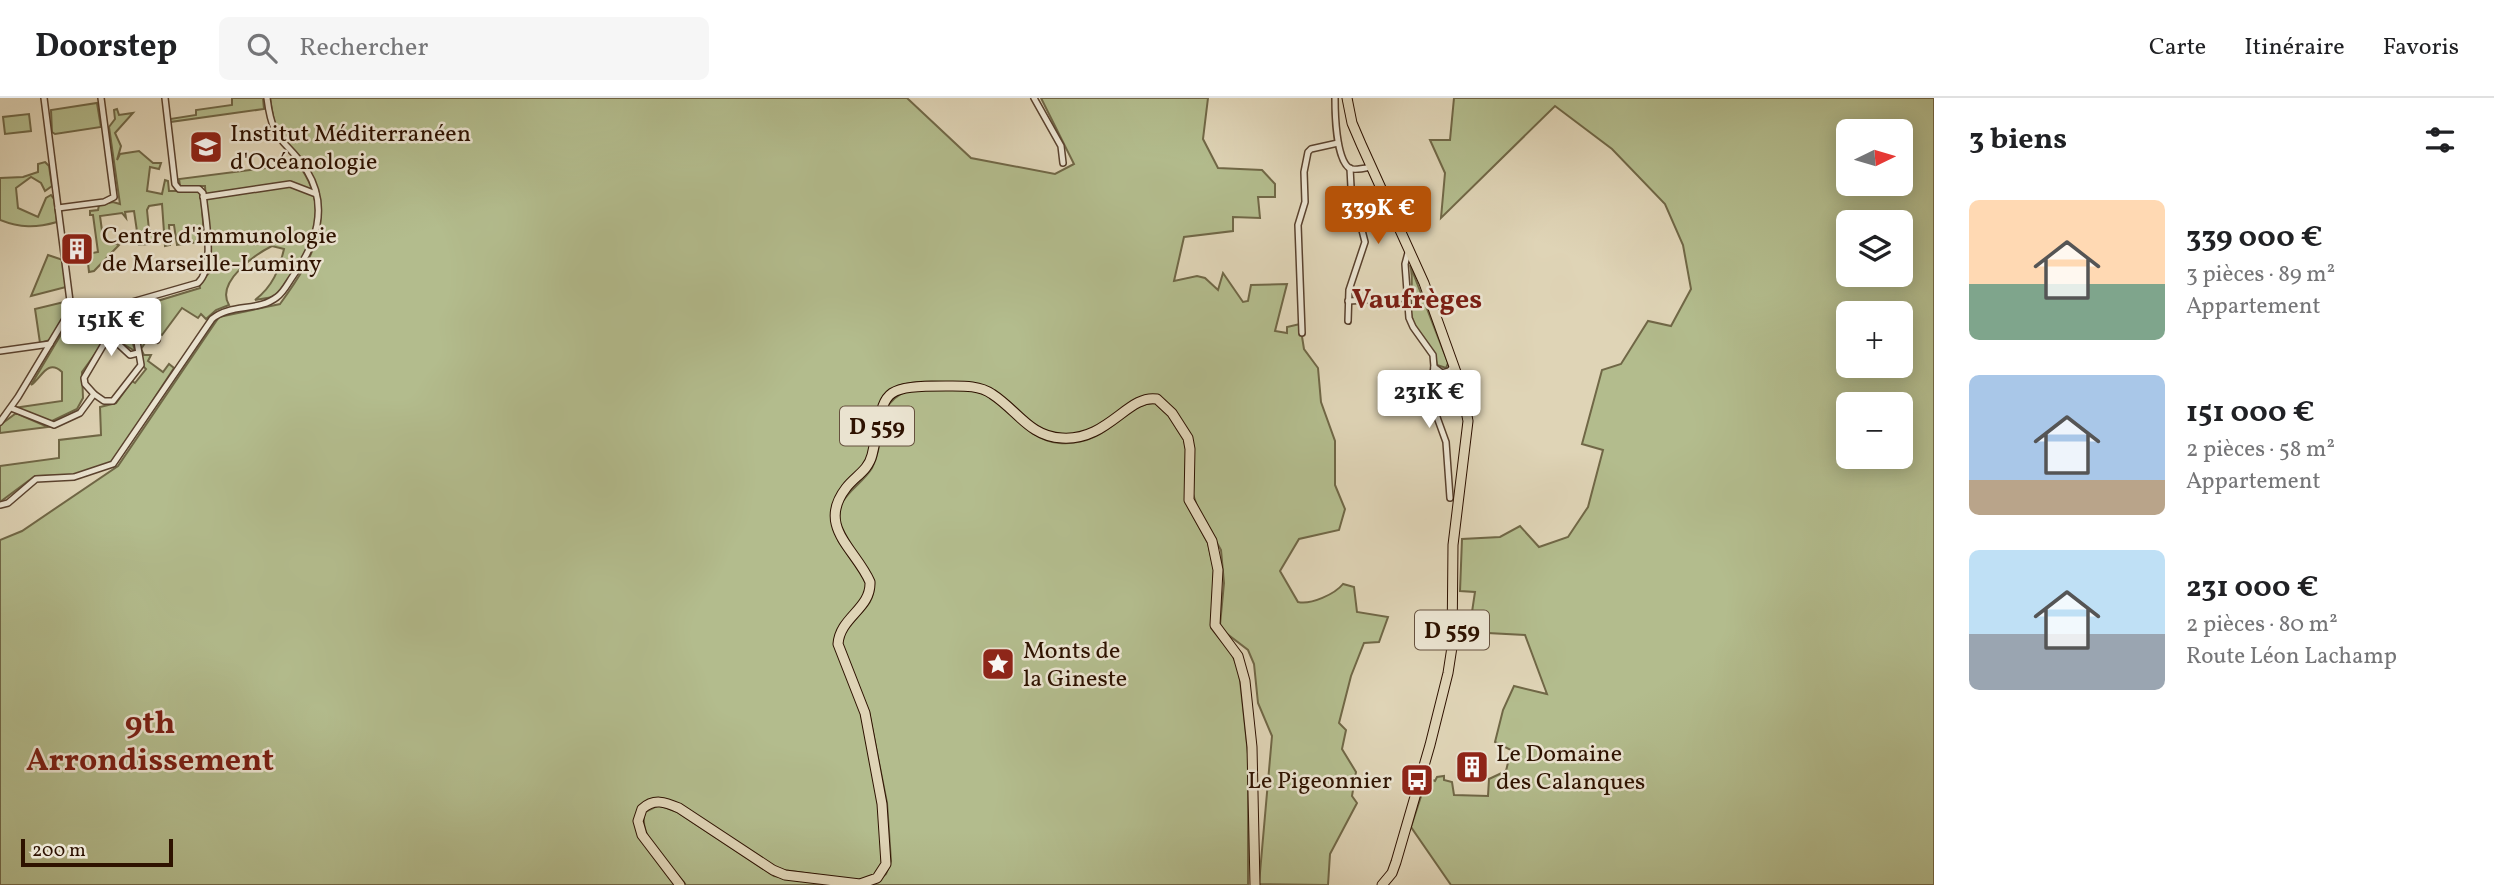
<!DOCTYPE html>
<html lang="fr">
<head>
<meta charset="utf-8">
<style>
  :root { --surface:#fff; --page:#f6f6f6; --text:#202124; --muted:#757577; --line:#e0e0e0; --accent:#b45309 }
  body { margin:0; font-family:Vollkorn,serif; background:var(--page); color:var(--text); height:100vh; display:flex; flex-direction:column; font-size:26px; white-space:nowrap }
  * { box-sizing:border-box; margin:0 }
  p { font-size:23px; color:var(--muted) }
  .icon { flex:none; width:38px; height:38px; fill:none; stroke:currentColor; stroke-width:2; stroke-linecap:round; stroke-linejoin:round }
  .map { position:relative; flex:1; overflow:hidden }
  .sheet { display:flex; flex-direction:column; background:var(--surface); width:560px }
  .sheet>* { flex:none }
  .needle { width:46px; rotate:85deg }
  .tools { position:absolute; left:1836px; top:21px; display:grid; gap:14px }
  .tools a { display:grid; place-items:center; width:77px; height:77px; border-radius:10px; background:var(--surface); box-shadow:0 4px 18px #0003; font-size:35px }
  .scale { position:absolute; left:21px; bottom:18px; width:152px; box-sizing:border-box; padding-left:7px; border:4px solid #2e1200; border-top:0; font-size:19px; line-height:24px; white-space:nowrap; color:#2e1200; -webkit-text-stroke:5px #eae3d0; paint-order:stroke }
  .price { position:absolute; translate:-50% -60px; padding:0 16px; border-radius:7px; background:#fff; color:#222; font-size:23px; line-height:46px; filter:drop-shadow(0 2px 4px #0008) }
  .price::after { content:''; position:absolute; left:50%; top:42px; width:21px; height:16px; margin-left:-10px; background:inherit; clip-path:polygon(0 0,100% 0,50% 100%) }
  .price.on { background:var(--accent); color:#fff }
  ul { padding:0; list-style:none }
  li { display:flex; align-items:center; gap:21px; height:175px; padding:0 35px }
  li span { display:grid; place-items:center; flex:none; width:196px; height:140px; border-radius:10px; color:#555 }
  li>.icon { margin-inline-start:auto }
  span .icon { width:84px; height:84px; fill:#fffc; stroke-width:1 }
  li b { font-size:30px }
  h2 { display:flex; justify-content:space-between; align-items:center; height:84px; padding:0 35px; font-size:30px }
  header { display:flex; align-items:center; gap:42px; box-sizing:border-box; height:98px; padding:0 35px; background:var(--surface); border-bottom:2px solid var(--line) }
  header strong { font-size:33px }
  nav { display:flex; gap:38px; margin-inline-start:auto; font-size:24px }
  .search { width:490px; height:63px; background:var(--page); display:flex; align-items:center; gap:18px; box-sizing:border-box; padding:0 24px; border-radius:10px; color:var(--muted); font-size:26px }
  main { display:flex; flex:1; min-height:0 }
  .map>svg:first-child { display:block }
</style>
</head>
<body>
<header>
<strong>Doorstep</strong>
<div class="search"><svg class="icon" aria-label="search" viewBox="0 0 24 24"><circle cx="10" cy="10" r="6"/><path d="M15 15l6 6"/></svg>Rechercher</div>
<nav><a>Carte</a><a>Itinéraire</a><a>Favoris</a></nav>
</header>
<main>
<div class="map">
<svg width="1934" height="787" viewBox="0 0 1934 787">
  <rect width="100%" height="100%" fill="#dfd4b6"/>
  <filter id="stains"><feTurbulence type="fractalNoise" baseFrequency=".00286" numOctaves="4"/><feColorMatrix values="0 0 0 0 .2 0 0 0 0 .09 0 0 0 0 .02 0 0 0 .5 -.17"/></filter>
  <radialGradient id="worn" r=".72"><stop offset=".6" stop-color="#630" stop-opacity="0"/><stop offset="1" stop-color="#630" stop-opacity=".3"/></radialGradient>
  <g fill="#b3bc8d" stroke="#706746" stroke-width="2" fill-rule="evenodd">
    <path d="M232,0H263L264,11L170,24V21L196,17V12L232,7Z"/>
    <path d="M270,0H907L971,60L1055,76L1074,66L1041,0H1208L1203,41L1218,70L1262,72L1275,86V99H1258L1260,120L1233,119V133L1184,139L1174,183L1197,178L1205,180L1218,192L1223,175L1243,204L1248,203L1251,187L1287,186L1275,233L1287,235V229L1300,226L1304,251L1318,270L1321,304L1335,343V387L1345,411L1339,432L1299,441L1280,473L1298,504C1311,507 1335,496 1343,486L1354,489L1357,514L1388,519L1379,544L1364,545L1351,578L1339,625L1346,632L1342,651L1356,674L1352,698L1357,705L1330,756L1328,787L1259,786L1272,638L1258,605L1254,566L1248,552L1222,532L1220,527L1224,485L1221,452L1198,411L1192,393L1193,351L1158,298C1125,291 1102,348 1056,336C1029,329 1022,311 1000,297C977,283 912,278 890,292L865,366L844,386L833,430L839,444L867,484C863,516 838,514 835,546L859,605L879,706L882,768L872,780L860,783L777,771L659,700L635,723L677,787H0V442L22,433L118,368L219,219L280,206C315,157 340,116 301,60C295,51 285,45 279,36C273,27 272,11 270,0Z"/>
    <path d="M1454,0H1934V787H1451L1411,729L1427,680L1435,683L1437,679L1444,678V682L1452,684L1454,697L1488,698L1489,681L1506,673L1511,652L1495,644L1503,612L1514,588L1547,596L1525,537L1469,534L1475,494L1460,493L1462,441L1500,439L1520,428L1539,449L1568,439L1588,409L1603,352L1582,346L1602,272L1621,266L1648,223L1671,228L1691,191L1683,147L1665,106L1612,51L1555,8L1441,120L1445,75L1430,42H1450ZM1900,33V86H1848V33ZM1900,124V177H1848V124ZM1848,215H1900V268H1848ZM1848,306H1900V359H1848Z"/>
    <path d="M97,5L101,29L55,36L52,34L51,12Z"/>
    <path d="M117,11L119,17L133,15L115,35L121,48L117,62L120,56L139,53L153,65H161L159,71L150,69L147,93L162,96L165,82L168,83L169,93H198L201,96L204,137L199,144L177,147L174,127H169L170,147L165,148L162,106L149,108L147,112L149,132L154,134L156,144L159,145L139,147L134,113L125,114L126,120L122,115L100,118L103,140L119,147L94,173L89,174L87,156L98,154L93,117H90V113L98,112L99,107L113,104L120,106L109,29L115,21L114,12Z"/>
    <path d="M29,16L31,33L5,36L3,19Z"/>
    <path d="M45,64L49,68L52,88L45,93L41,85L31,79L16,90L18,110L38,119L46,100L51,97L54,101L57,124C36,130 20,130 0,122V80L23,79L38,74V66Z"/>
    <path d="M298,66C334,114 310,152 280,193L273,199L255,202C273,188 279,172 284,151L272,148C256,156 215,184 229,207L216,212L206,221L201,216L198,220L182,210L162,237L154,232L151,235L139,232L131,211L200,190L199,186L210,174L205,88H180L179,81Z"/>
    <path d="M48,157L63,162L66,189L31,198Z"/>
    <path d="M1410,167L1448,265L1446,270L1437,267C1435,248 1418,240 1413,223C1406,204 1416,186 1410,167Z"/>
    <path d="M64,204L68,205L66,216L50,242L40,245L35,211Z"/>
    <path d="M127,212L136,234L132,242L135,253L113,240L106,241L82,274L83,300L77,311L50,324L14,310L62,303V274C47,260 41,281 31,287L66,228L93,218L94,222Z"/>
    <path d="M142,236L149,239L141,251L144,257H151L148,263L163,274L169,266L174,270L114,362L104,368L76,377L35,378L0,404V368L59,360V342L101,337L100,309L116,305L132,283L135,285L146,271L143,268L138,240Z"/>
    <path d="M909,292C931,292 964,287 984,296C1013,309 1025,342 1059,345C1110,349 1122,305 1155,305L1169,318L1184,342L1186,351L1185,403L1208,445L1214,472L1211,530L1232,556L1239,573L1248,656V787H873L886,776L891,763L887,705L869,614L842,546C845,516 876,517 874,483C866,463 845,449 840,428C833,398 860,390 872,370C888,340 869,308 909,292Z"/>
    <path d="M15,316H18L48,329L0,335V327Z"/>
    <path d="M659,707L677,714L774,778L833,787H686C671,767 637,740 645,714Z"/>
  </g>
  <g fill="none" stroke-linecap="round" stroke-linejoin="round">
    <defs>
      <g id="minor">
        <path d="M1034,0L1061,48L1063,65"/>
        <path d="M1335,0C1335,15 1336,60 1349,70C1353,73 1366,70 1371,69"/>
        <path d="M203,99L290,86L316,96"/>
        <path d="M58,110L104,104L114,99L101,0"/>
        <path d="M1409,151L1405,166L1409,220L1413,229L1433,257L1434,269L1429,297L1446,344L1450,400"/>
        <path d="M1348,203L1407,200"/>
        <path d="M69,217L80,219L198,185C216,168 205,119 203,95L199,91H179L175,86L165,0"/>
        <path d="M1348,223L1349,192L1365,144L1351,89L1350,70"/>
        <path d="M1302,235L1298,127L1305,104L1304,74L1308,54L1311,51L1338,45"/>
        <path d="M0,253L50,246"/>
        <path d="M1434,269L1442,275L1449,273L1454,268"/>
        <path d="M94,296L85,286L84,280L104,246L116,244L130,257L138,255"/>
        <path d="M11,310L54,327L80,315L94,296L104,303H113L141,267L136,238L141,234L157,242"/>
        <path d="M0,324L18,299L71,211L44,0"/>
        <path d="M0,407L8,405L36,381L74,379L113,366L212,221C231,205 258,214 277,199C284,194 288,185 293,178C316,147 329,109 307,73C285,39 273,48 267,0"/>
      </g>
      <g id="primary">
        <path d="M1347,0L1352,25L1361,46L1424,185L1461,288L1468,323L1453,447L1452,549L1448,575L1430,647L1396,764L1392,775L1382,787"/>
        <path d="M680,787L642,737L638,723L642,711C654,700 665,704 679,710L773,772L785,777L860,786L877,780L886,766L882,706L865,615L838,546C840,519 871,511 870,484C856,451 816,429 846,390C855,378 868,373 872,357C887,295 874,288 946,288C962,288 979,287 992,296C1017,312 1030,339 1062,340C1108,343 1128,296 1157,301L1172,315L1188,340L1190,351L1189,402L1212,443L1218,472L1215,527L1238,558L1245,583L1252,649L1255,787"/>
      </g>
    </defs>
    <use href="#minor" stroke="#5a422e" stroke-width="8"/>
    <use href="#primary" stroke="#2e1200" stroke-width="11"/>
    <use href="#minor" stroke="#eae3d0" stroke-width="5"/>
    <use href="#primary" stroke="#dfd4b6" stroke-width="9"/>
  </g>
  <defs>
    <symbol id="university-square" viewBox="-11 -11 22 22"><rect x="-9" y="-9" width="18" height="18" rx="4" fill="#8f2418" stroke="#eae3d0"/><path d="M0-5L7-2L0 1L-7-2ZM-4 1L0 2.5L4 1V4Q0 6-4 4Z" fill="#fff"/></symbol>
    <symbol id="building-square" viewBox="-11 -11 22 22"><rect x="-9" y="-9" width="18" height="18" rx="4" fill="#8f2418" stroke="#eae3d0"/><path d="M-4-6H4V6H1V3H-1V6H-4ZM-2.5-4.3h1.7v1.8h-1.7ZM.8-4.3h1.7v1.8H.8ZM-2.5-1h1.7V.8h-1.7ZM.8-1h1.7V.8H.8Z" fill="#fff"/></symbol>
    <symbol id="sight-square" viewBox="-11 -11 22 22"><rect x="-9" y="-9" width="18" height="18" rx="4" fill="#8f2418" stroke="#eae3d0"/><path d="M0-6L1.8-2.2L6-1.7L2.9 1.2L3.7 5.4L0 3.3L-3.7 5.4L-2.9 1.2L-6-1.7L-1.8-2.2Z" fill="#fff"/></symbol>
    <symbol id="bus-square" viewBox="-11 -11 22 22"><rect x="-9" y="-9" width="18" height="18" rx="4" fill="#8f2418" stroke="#eae3d0"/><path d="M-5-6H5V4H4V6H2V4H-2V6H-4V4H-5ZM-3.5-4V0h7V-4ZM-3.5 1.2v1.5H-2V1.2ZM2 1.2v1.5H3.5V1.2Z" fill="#fff"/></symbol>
  </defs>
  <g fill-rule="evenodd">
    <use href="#university-square" x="187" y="30" width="38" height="38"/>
    <use href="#building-square" x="58" y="132" width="38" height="38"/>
    <use href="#sight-square" x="979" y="547" width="38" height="38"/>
    <use href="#building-square" x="1453" y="650" width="38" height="38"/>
    <use href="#bus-square" x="1398" y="663" width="38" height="38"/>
  </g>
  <g text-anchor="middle" stroke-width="5" stroke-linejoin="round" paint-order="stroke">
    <g fill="#eae3d0" stroke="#66513e" stroke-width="2">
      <rect x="840" y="308.5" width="74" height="39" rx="5"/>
      <rect x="1415" y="512.5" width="74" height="39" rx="5"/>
    </g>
    <g font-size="23" font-weight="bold" fill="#2e1200">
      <text x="877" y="336">D 559</text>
      <text x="1452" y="540">D 559</text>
    </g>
    <g font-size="24" fill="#2e1200" stroke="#eae3d0" text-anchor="start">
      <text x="230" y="43">Institut Méditerranéen<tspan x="230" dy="28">d'Océanologie</tspan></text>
      <text x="102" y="145">Centre d'immunologie<tspan x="102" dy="28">de Marseille-Luminy</tspan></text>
      <text x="1023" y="560">Monts de<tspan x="1023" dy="28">la Gineste</tspan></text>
      <text x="1496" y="663">Le Domaine<tspan x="1496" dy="28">des Calanques</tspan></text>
      <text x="1392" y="690" text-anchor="end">Le Pigeonnier</text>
    </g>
    <g font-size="28" font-weight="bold" fill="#7a1f14" stroke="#eae3d0">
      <text x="1417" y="210">Vaufrèges</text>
    </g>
    <g font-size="32" font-weight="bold" fill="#7a1f14" stroke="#eae3d0">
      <text x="150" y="635">9th<tspan x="150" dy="37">Arrondissement</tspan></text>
    </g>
  </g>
  <rect width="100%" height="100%" filter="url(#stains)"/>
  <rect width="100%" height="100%" fill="url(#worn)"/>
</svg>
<div class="tools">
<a><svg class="needle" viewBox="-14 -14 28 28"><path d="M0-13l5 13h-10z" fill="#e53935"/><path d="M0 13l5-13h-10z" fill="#757577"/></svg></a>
<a><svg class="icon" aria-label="layers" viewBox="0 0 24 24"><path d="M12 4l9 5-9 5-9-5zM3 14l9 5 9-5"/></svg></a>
<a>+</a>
<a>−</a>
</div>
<div class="scale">200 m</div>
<b class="price on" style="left:1378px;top:148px">339K €</b>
<b class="price" style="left:111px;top:260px">151K €</b>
<b class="price" style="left:1429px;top:332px">231K €</b>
</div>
<section class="sheet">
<h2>3 biens<svg class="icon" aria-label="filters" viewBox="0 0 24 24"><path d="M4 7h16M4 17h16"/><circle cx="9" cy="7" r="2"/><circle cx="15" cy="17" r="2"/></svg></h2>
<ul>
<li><span style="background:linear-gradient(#ffd9b3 60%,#7fa58c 0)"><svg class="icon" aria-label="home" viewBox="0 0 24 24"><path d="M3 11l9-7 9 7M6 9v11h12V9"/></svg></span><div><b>339 000 €</b><p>3 pièces · 89 m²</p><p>Appartement</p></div></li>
<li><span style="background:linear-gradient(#a9c7e8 75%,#b9a48a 0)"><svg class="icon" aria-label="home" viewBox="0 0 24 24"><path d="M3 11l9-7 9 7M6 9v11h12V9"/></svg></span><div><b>151 000 €</b><p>2 pièces · 58 m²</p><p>Appartement</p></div></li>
<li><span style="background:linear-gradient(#bfe0f5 60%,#9aa5b1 0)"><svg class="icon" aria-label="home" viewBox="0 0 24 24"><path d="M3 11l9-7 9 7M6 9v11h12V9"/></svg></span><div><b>231 000 €</b><p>2 pièces · 80 m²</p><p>Route Léon Lachamp</p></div></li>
</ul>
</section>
</main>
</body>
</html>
